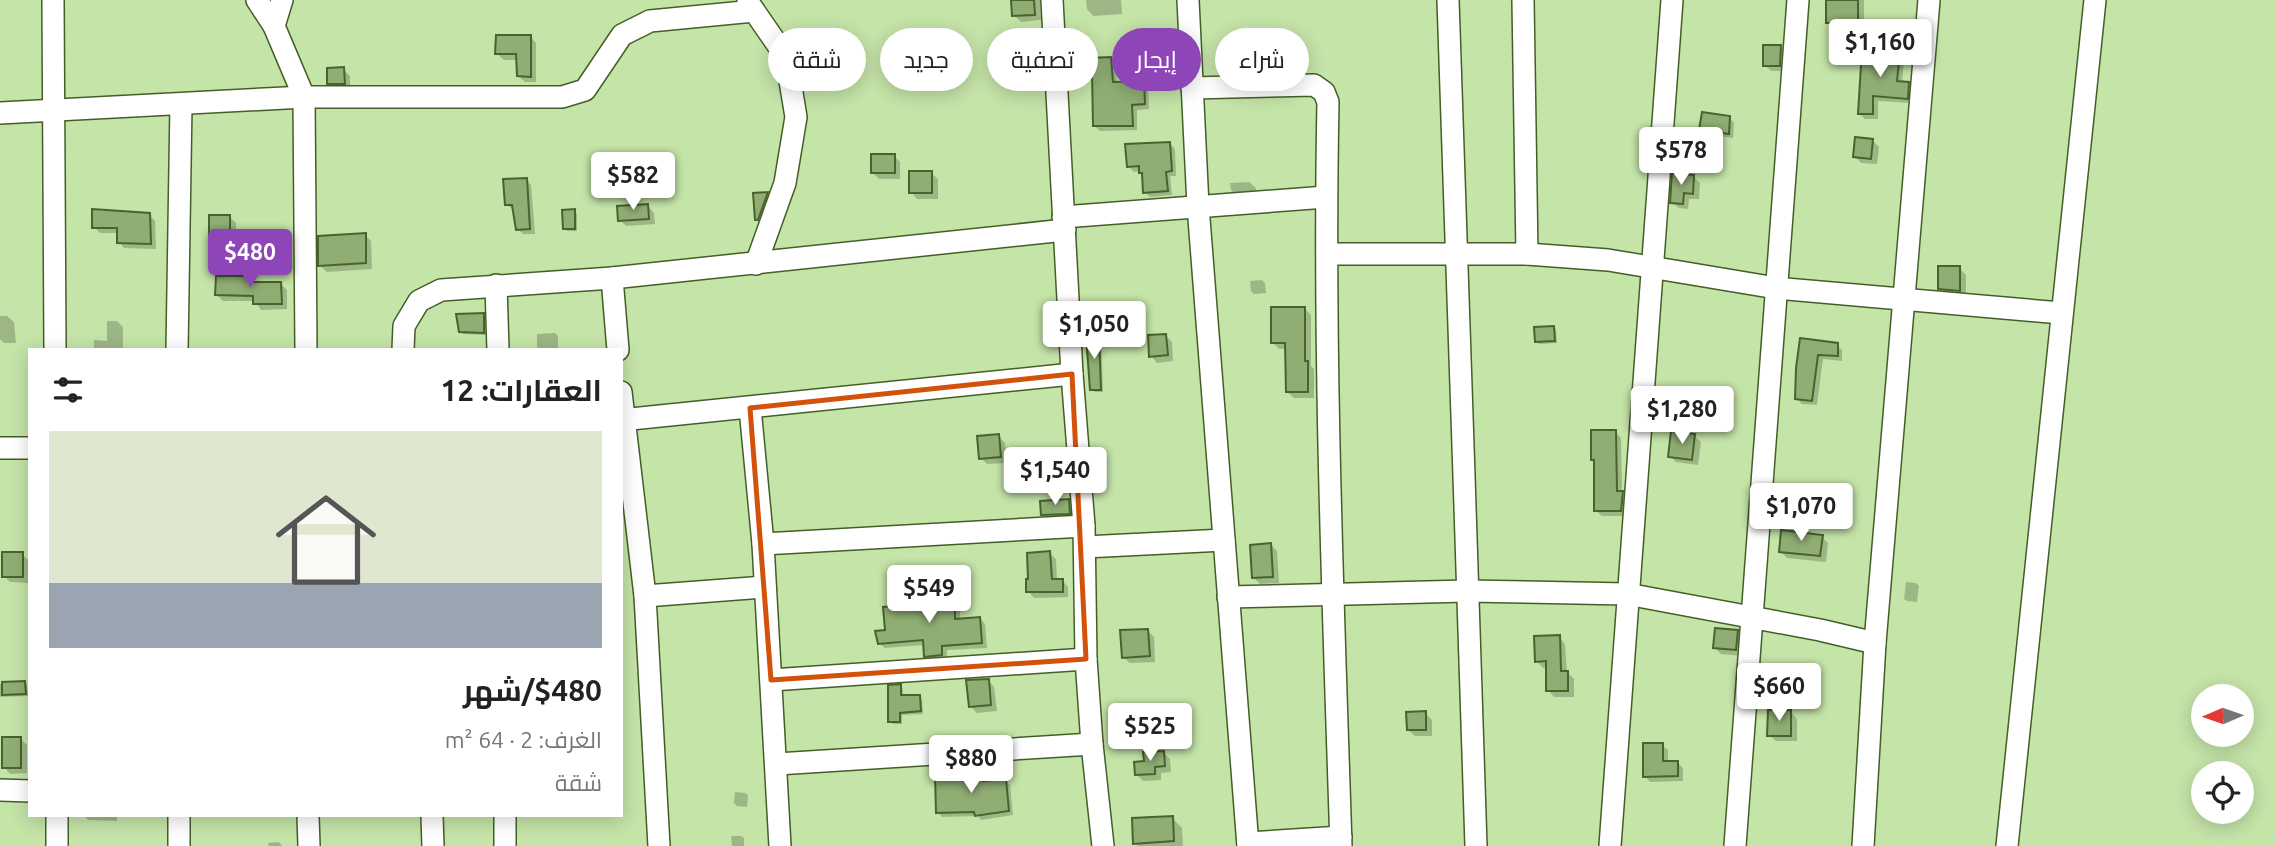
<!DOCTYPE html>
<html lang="ar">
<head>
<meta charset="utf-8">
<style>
  :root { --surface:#fff; --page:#f6f6f6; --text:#222; --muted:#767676; --accent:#8d45b7 }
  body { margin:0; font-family:Ubuntu,Cairo,sans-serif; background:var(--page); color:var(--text); direction:rtl; height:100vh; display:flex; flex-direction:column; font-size:26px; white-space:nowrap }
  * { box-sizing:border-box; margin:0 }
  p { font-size:23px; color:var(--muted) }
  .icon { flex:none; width:38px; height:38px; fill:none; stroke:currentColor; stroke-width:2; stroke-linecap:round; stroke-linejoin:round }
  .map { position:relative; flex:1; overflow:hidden; direction:ltr }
  .details { position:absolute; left:28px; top:348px; width:595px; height:469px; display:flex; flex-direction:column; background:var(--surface); border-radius:0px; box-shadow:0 4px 18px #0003; direction:rtl }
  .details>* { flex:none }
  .top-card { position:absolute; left:644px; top:28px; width:665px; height:63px; direction:rtl; display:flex; gap:14px }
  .needle { width:46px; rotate:268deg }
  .fabs { position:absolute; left:2191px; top:684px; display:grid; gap:14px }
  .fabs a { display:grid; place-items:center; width:63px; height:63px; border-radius:50%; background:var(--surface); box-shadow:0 4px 18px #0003; font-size:35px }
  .price { position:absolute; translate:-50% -60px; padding:0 16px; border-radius:7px; background:#fff; color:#222; font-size:23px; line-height:46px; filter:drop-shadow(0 2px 4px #0008) }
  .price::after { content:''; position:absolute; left:50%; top:42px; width:21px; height:16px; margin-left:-10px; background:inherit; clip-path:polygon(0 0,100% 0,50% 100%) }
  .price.current { background:var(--accent); color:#fff }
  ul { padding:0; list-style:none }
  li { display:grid; align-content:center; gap:14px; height:371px; padding:0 21px }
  li span { display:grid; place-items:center; height:217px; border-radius:0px; color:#555 }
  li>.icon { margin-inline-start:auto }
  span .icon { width:126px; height:126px; fill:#fffc; stroke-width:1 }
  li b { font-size:30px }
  h2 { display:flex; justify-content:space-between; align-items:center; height:84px; padding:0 21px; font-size:30px }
  .tag { padding:0 24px; border-radius:32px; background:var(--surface); box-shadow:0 4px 18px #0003; font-size:24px; line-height:63px }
  .tag.current { background:var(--accent); color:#fff }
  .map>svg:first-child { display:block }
</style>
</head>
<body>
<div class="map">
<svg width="2276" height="846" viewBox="0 0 2276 846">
  <rect width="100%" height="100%" fill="#c5e4a8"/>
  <g fill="#0003">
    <path d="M1013,0H1040L1041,20L1021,22L1014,15Z"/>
    <path d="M1086,0H1121L1122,14L1093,16L1087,9Z"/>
    <path d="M1828,0H1864V29H1834L1828,22Z"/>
    <path d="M530,36L536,43V82H525L518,76V60H504L497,54Z"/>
    <path d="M1174,43L1179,48L1182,71L1173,74L1168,68L1166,58L1127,59L1121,54Z"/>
    <path d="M1781,47L1787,53L1786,71H1771L1765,65Z"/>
    <path d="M1899,55L1904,60L1902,83H1908L1914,89L1912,103L1878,101V119H1865L1859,113Z"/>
    <path d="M1110,59L1115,64L1117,83L1143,82L1148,88L1149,109L1137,110V130L1100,131L1095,126Z"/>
    <path d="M343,69L350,76V90H335L329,83Z"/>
    <path d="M1730,118L1734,123L1733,138L1706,134L1701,129Z"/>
    <path d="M1873,141L1879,147L1877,164L1861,163L1855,156Z"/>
    <path d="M1170,144L1175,149L1176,176H1170L1172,195L1150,197L1145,192L1144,176L1141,171L1134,172L1129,167Z"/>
    <path d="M894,156L900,162V179H879L873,173Z"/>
    <path d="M931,173L938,179V199H917L911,192Z"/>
    <path d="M1694,177L1700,183L1699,199H1689L1688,209L1679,208L1672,202Z"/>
    <path d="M526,180L531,185L535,234H523L518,229L515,210L507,205Z"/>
    <path d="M1249,182L1256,188V195L1237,197L1231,190L1230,183Z"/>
    <path d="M767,193L773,200L763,226L756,219Z"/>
    <path d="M648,206L654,213L655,224L626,226L620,220Z"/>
    <path d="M574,211L577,214V231H567L564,228Z"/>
    <path d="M149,215L155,221L156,249L124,248L119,242V233H100L94,227Z"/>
    <path d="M230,217L236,223V241H218L211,234Z"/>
    <path d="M365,235L371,241L372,269L327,272L320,266Z"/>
    <path d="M1959,268L1966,275V297L1947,295L1940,288Z"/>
    <path d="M250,278L256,284H281L287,290V309L261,310L255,301H223L217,295Z"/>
    <path d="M1262,280L1265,283L1266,293L1254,294L1251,291L1250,281Z"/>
    <path d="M1305,309L1311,315V366L1314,369V398H1294L1287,392V349H1279L1273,343Z"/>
    <path d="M483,315L486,318V335L463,334L460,332Z"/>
    <path d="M0,316H7L14,322L16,343H4L0,339Z"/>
    <path d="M107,321H117L123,327V350H94V340L107,341Z"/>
    <path d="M1553,328L1556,330L1557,343L1539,344L1537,342Z"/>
    <path d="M555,333L558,336V347L560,350H537V334Z"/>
    <path d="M1099,336L1101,338L1103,392H1095L1092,389Z"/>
    <path d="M1166,336L1172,342L1173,361L1157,363L1151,356Z"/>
    <path d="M1802,340L1837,345L1842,350V361L1823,359L1817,405L1802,404L1797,399Z"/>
    <path d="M1615,432L1621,438L1622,493L1628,499L1627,516H1602L1595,510L1596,462L1592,459Z"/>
    <path d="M998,436L1005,443L1007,463L987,464L981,458Z"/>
    <path d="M1694,436L1701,442L1698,465L1676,462L1670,456Z"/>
    <path d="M1068,501L1074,507L1075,519L1049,521L1042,515Z"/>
    <path d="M1822,537L1828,543L1826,562L1787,558L1780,551Z"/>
    <path d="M1271,545L1277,551L1279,583L1260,584L1254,578Z"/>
    <path d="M1049,553L1056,559L1057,580H1062L1068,587V597L1034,598L1028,591Z"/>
    <path d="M22,554L29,561L28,583L10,582L4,576Z"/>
    <path d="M1906,582L1916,583L1919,586L1917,602L1907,601L1904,599Z"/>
    <path d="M954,598L960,604V620L980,618L985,624L987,648L947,650V660L931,661L925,656V645L885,648L879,643L887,632Z"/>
    <path d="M1147,630L1154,637L1155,662L1130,663L1123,657Z"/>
    <path d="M1737,632L1744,638L1742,656L1721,654L1714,647Z"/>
    <path d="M1559,637L1565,644L1567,672L1574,679V697H1554L1548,690V667L1543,668L1537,661Z"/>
    <path d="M988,680L994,687L997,711L977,713L970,706Z"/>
    <path d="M25,683L27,686L28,696L0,697V684Z"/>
    <path d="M900,686L903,689V697H920L922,700L923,714L902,715V724H893L890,721Z"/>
    <path d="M1791,712L1797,719V741H1776L1769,735Z"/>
    <path d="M1425,713L1432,720V736H1415L1408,730Z"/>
    <path d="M20,738L27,745V773L10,774L4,767Z"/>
    <path d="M1662,745L1668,750V763L1677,762L1683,768V781L1650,782L1645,776Z"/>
    <path d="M1163,752L1170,759L1171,772L1161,773V780L1143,781L1137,775L1146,763Z"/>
    <path d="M956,777L959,780L982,778L986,782L1005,781L1010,785L1013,815L981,820L978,816L942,817L938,812Z"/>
    <path d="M735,792L745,793L748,795L747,807L737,806L734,803Z"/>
    <path d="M85,816H117V821L88,820Z"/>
    <path d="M1172,818L1182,828L1183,846H1138L1135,843Z"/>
    <path d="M731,836H741L744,838V846H732Z"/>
    <path d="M279,842L282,846H269L268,843Z"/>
  </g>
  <g fill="#90ae74" stroke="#48632c" stroke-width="2">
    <path d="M1011,0H1034L1035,15L1012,16Z"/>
    <rect x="1826" y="0" width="32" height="23"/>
    <path d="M496,35H531V77L517,76L516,54H495Z"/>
    <path d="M1175,41L1178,66L1166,69L1163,54L1120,55L1119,42Z"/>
    <path d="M1763,45H1781L1780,66H1763Z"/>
    <path d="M1862,49L1900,53L1897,81L1909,82L1908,99L1873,96V114H1858Z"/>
    <path d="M1111,57L1113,82L1144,81L1145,104L1132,105L1133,126H1093L1092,71H1090L1089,58Z"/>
    <path d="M344,67L345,84H327V68Z"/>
    <path d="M1702,112L1730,116L1729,134L1699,130Z"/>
    <path d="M1855,137L1873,139L1871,159L1853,157Z"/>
    <path d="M1170,142L1172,171L1166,172L1168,191L1143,193L1142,173H1139V166L1127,167L1125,144Z"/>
    <rect x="871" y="154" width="24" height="19"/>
    <rect x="909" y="171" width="23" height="22"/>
    <path d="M1672,173L1694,175L1693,194L1684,193L1683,204L1670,203Z"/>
    <path d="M527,178L530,229L516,230L512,205H505L503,179Z"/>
    <path d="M768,192L758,220H755L753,193Z"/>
    <path d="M648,204L649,219L618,221L617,206Z"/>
    <path d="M92,209L150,213L151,244L117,243V228H92Z"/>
    <path d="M575,209V229H563L562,210Z"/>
    <rect x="209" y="215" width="21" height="20"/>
    <path d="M366,233V263L318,266V236Z"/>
    <path d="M1938,266H1960V291L1938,289Z"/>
    <path d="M216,276H251V282H281L282,304H253V296L215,295Z"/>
    <path d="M1271,307H1305V361H1308V392H1286L1285,343H1271Z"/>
    <path d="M484,313V333L459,332L456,314Z"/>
    <path d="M1554,326L1555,341L1535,342L1534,327Z"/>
    <path d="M1099,334L1101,390H1090L1086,335Z"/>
    <path d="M1166,334L1168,355L1149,357L1148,335Z"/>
    <path d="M1800,338L1838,343V356L1818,355L1812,401L1795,399L1796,368Z"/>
    <path d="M1591,430H1616L1617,491H1623L1621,511H1594V460H1591Z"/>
    <path d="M1671,431L1695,434L1692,460L1668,457Z"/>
    <path d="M999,434L1001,457L979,459L977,436Z"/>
    <path d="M1069,499L1070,514L1041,515L1040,501Z"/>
    <path d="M1781,530L1823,535L1820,556L1779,552Z"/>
    <path d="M1271,543L1273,577L1252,578L1250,545Z"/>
    <path d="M1050,551L1052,579H1063V592H1026V579H1028L1027,553Z"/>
    <rect x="2" y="552" width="21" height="25"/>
    <path d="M925,597H955V619L980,617L982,643L942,646V655L924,657L923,640L878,644L875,631L885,630L883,607L908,605L907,600Z"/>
    <path d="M1715,628L1738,630L1736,650L1713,648Z"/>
    <path d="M1148,629L1150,656L1122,658L1120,630Z"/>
    <path d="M1560,635L1561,671H1568V691H1546V661L1535,662L1534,636Z"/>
    <path d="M989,679L991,705L969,707L966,680Z"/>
    <path d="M25,681L26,694L2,695V682Z"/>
    <path d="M901,684V695H920L921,711L900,713V722H888V685Z"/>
    <path d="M1768,710H1791V736H1767Z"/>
    <path d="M1426,711V730H1407L1406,712Z"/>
    <rect x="2" y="737" width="19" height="31"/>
    <path d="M1643,743H1663V761H1678V776L1643,777Z"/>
    <path d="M1164,751L1165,766L1155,767V774L1135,775L1134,762L1144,761L1143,752Z"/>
    <path d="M935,775H957V778L982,776L983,781L1006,779L1009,811L975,816L974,812L936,813Z"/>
    <path d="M1173,816L1174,841L1133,844L1132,818Z"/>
  </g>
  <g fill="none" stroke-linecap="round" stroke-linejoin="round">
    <defs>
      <g id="street">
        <path d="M53,0L55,350"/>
        <path d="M257,0L274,26L304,97L306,350"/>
        <path d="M1052,0L1072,374L1084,526L1086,659L1092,744L1103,846"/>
        <path d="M1188,0L1198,206L1248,846"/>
        <path d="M1448,0C1460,282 1465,564 1476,846"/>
        <path d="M1523,0L1527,254"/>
        <path d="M748,2L786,57L796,117L785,183L756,264"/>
        <path d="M274,26L282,0"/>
        <path d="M1192,88L1314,85L1324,92L1328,102C1323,350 1333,598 1341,846"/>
        <path d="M0,113L304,97H562L585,90L622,35L650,21L754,11"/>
        <path d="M1063,217L1326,197"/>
        <path d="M1327,254H1527L1608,260L1776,288L2061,313"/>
        <path d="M612,278L618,350"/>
        <path d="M496,285L498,350"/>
        <path d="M177,350L181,104"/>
        <path d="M403,350L404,326L419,301L441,290L612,278L1065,230"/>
        <path d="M621,392L645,596L659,846"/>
        <path d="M750,408L763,544L780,846"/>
        <path d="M621,420L1072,374"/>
        <path d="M0,448H30"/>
        <path d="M763,544L1084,526"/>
        <path d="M1085,547L1224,540"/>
        <path d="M645,596L765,587"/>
        <path d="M1228,597L1466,591L1627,594L1820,630L1875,643"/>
        <path d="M771,680L1086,659"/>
        <path d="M777,764L1092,744"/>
        <path d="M0,790L30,791"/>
        <path d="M179,816V846"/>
        <path d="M308,816L309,846"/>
        <path d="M432,816L433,846"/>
        <path d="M505,816V846"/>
        <path d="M1248,843L1341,837"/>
        <path d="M57,846V816"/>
        <path d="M1610,846L1672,0"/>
        <path d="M1735,846L1798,0"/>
        <path d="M1863,846L1875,643L1929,0"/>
        <path d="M2007,846L2095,0"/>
      </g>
    </defs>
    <use href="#street" stroke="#445e27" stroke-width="24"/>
    <use href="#street" stroke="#fff" stroke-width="21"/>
  </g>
  <path fill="none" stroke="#d2520b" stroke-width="5" stroke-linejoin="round" d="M1072,374L1086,659L771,680L750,408Z"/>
</svg>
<div class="fabs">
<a><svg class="needle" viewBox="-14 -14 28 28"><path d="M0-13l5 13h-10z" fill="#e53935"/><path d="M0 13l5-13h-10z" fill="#767676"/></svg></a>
<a><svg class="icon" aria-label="locate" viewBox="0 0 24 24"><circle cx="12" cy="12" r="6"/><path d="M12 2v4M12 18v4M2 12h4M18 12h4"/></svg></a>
</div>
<b class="price" style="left:1880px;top:79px">$1,160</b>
<b class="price" style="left:1681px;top:187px">$578</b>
<b class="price" style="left:633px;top:212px">$582</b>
<b class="price current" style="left:250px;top:289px">$480</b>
<b class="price" style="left:1094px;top:361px">$1,050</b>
<b class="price" style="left:1682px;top:446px">$1,280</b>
<b class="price" style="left:1055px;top:507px">$1,540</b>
<b class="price" style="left:1801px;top:543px">$1,070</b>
<b class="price" style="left:929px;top:625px">$549</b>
<b class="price" style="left:1779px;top:723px">$660</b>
<b class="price" style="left:1150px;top:763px">$525</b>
<b class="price" style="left:971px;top:795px">$880</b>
<div class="top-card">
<a class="tag">شراء</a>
<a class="tag current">إيجار</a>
<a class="tag">تصفية</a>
<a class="tag">جديد</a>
<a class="tag">شقة</a>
</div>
<section class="details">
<h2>العقارات: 12<svg class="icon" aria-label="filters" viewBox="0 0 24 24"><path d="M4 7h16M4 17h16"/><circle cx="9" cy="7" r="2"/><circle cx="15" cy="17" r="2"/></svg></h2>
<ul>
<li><span style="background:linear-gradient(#dfe7d0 70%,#9aa5b1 0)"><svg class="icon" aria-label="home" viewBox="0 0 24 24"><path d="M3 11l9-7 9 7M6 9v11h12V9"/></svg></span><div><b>$480/شهر</b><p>الغرف: 2 · 64 m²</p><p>شقة</p></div></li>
</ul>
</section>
</div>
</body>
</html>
